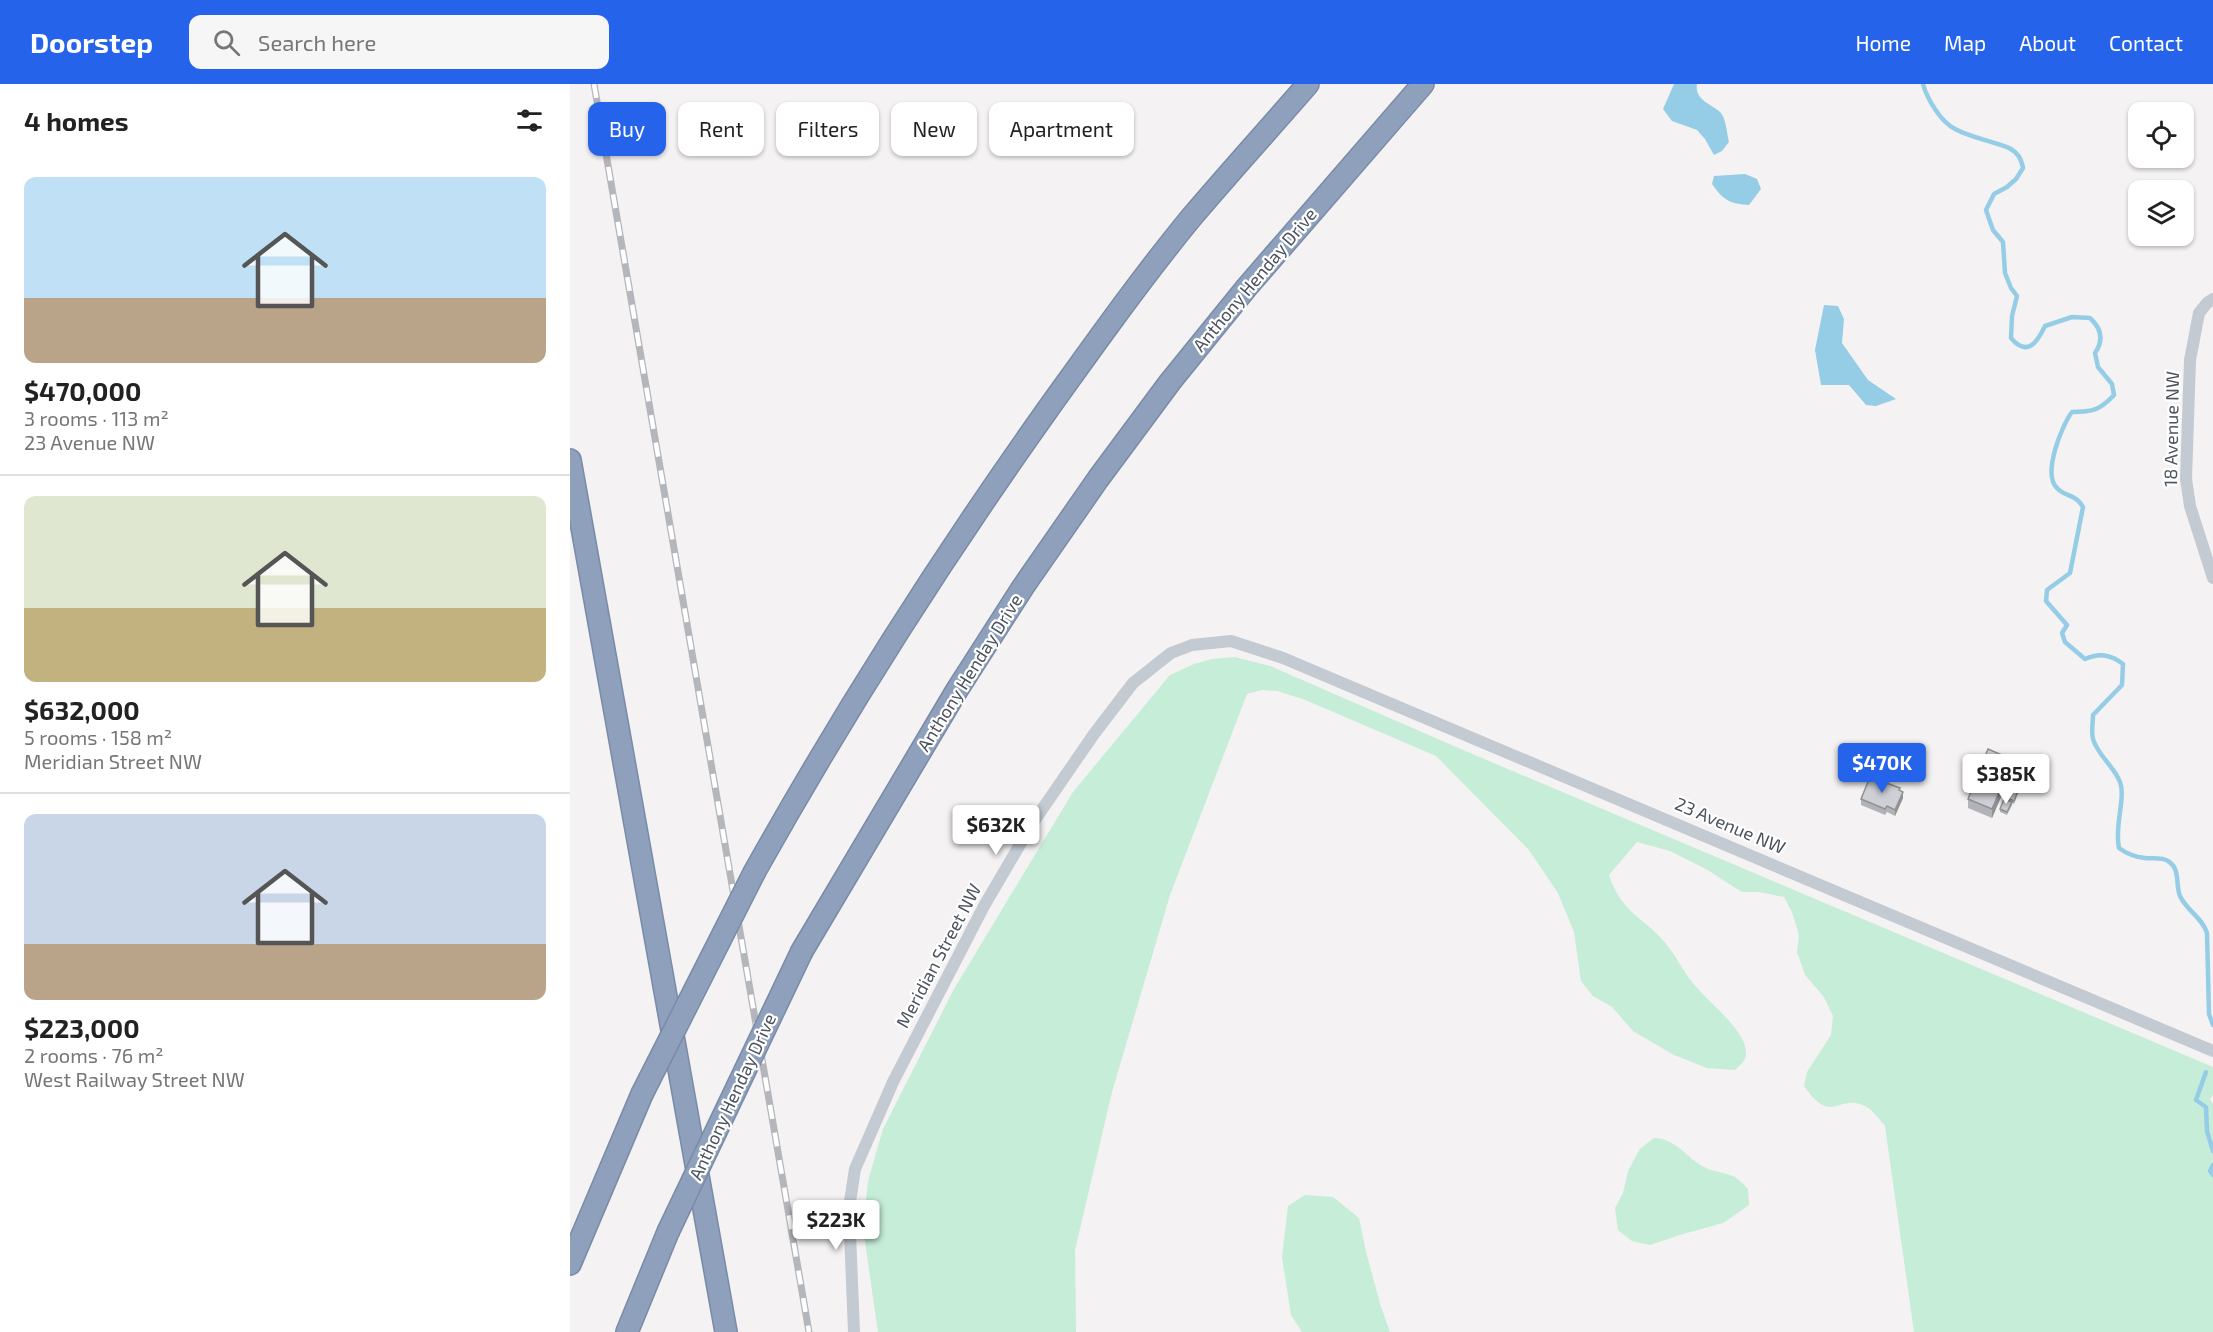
<!DOCTYPE html>
<html lang="en">
<head>
<meta charset="utf-8">
<style>
  :root { --surface:#fff; --page:#f6f6f6; --text:#222; --muted:#767676; --line:#e0e0e0; --accent:#2563eb }
  body { margin:0; font-family:"Exo 2",sans-serif; background:var(--page); color:var(--text); height:100vh; display:flex; flex-direction:column; font-size:22px; white-space:nowrap }
  * { box-sizing:border-box; margin:0 }
  p { font-size:20px; color:var(--muted) }
  .icon { flex:none; width:33px; height:33px; fill:none; stroke:currentColor; stroke-width:2; stroke-linecap:round; stroke-linejoin:round }
  .map { position:relative; flex:1; overflow:hidden }
  .panel { display:flex; flex-direction:column; background:var(--surface); width:570px }
  .panel>* { flex:none }
  .banner { position:absolute; left:18px; top:18px; width:570px; height:54px; display:flex; gap:12px }
  .tools { position:absolute; left:1558px; top:18px; display:grid; gap:12px }
  .tools a { display:grid; place-items:center; width:66px; height:66px; border-radius:12px; background:var(--surface); box-shadow:0 2px 4px #0004; font-size:30px }
  .price { position:absolute; translate:-50% -51px; padding:0 14px; border-radius:6px; background:#fff; color:#222; font-size:20px; line-height:39px; filter:drop-shadow(0 2px 3px #0008) }
  .price::after { content:''; position:absolute; left:50%; top:36px; width:18px; height:14px; margin-left:-9px; background:inherit; clip-path:polygon(0 0,100% 0,50% 100%) }
  .price.active { background:var(--accent); color:#fff }
  ul { padding:0; list-style:none }
  li { display:grid; align-content:center; gap:12px; height:318px; padding:0 24px }
  li+li { border-top:2px solid var(--line) }
  li span { display:grid; place-items:center; height:186px; border-radius:12px; color:#555 }
  li>.icon { margin-inline-start:auto }
  span .icon { width:108px; height:108px; fill:#fffc; stroke-width:1 }
  li b { font-size:26px }
  h2 { display:flex; justify-content:space-between; align-items:center; height:72px; padding:0 24px; font-size:26px }
  .pill { padding:0 21px; border-radius:12px; background:var(--surface); box-shadow:0 2px 4px #0004; font-size:21px; line-height:54px }
  .pill.active { background:var(--accent); color:#fff }
  header { display:flex; align-items:center; gap:36px; box-sizing:border-box; height:84px; padding:0 30px; background:var(--accent); color:#fff }
  header strong { font-size:28px }
  nav { display:flex; gap:33px; margin-inline-start:auto; font-size:21px }
  .search { width:420px; height:54px; background:var(--page); display:flex; align-items:center; gap:15px; box-sizing:border-box; padding:0 21px; border-radius:12px; color:var(--muted); font-size:22px }
  main { display:flex; flex:1; min-height:0 }
  .map>svg:first-child { display:block }
</style>
</head>
<body>
<header>
<strong>Doorstep</strong>
<div class="search"><svg class="icon" aria-label="search" viewBox="0 0 24 24"><circle cx="10" cy="10" r="6"/><path d="M15 15l6 6"/></svg>Search here</div>
<nav><a>Home</a><a>Map</a><a>About</a><a>Contact</a></nav>
</header>
<main>
<section class="panel">
<h2>4 homes<svg class="icon" aria-label="filters" viewBox="0 0 24 24"><path d="M4 7h16M4 17h16"/><circle cx="9" cy="7" r="2"/><circle cx="15" cy="17" r="2"/></svg></h2>
<ul>
<li><span style="background:linear-gradient(#bfe0f5 65%,#b9a48a 0)"><svg class="icon" aria-label="home" viewBox="0 0 24 24"><path d="M3 11l9-7 9 7M6 9v11h12V9"/></svg></span><div><b>$470,000</b><p>3 rooms · 113 m²</p><p>23 Avenue NW</p></div></li>
<li><span style="background:linear-gradient(#dfe7d0 60%,#c2b280 0)"><svg class="icon" aria-label="home" viewBox="0 0 24 24"><path d="M3 11l9-7 9 7M6 9v11h12V9"/></svg></span><div><b>$632,000</b><p>5 rooms · 158 m²</p><p>Meridian Street NW</p></div></li>
<li><span style="background:linear-gradient(#c9d6e8 70%,#b9a48a 0)"><svg class="icon" aria-label="home" viewBox="0 0 24 24"><path d="M3 11l9-7 9 7M6 9v11h12V9"/></svg></span><div><b>$223,000</b><p>2 rooms · 76 m²</p><p>West Railway Street NW</p></div></li>
</ul>
</section>
<div class="map">
<svg width="1643" height="1248" viewBox="0 0 1643 1248">
  <rect width="100%" height="100%" fill="#f4f2f2"/>
  <g fill="#c5edd8">
    <path d="M665,573L700,582L900,669L1643,983V1011L1640,1015L1643,1020V1248H1344L1315,1042C1309,1035 1303,1026 1295,1022C1267,1009 1263,1043 1234,1002L1237,988L1261,951L1263,932L1254,913L1235,891L1227,868L1229,851L1222,828L1214,813L1189,808H1172L1136,785L1100,767L1067,758L1039,791C1052,831 1074,832 1097,861C1108,875 1116,893 1129,906C1143,922 1174,946 1176,967C1177,977 1171,980 1165,986L1137,984L1104,971L1063,947L1042,923L1023,912L1011,897L1004,848L988,809L959,766L866,672L733,615L707,607L692,606L677,610L600,811L542,1008L505,1166L506,1248H308L293,1144L298,1097L313,1045L384,905L503,708L600,591L624,580L642,575Z"/>
    <path d="M1084,1054C1106,1055 1114,1071 1132,1082C1143,1088 1153,1088 1163,1092C1169,1095 1174,1101 1178,1105L1179,1121L1153,1139L1113,1150L1080,1161L1062,1157L1048,1146L1045,1124L1053,1109L1058,1087L1070,1065Z"/>
    <path d="M735,1111L763,1113L789,1134L796,1168L811,1223L820,1248H732L721,1231L712,1173L718,1122Z"/>
  </g>
  <g fill="#95cde6">
    <path d="M1104,0H1127C1124,16 1142,20 1151,29C1156,35 1157,50 1159,58L1152,67L1144,71L1135,55L1127,46L1102,37L1093,25Z"/>
    <path d="M1175,90L1187,95L1191,105L1179,121C1160,120 1153,116 1142,100L1144,92Z"/>
    <path d="M1254,221L1268,222L1274,235L1272,259L1298,296L1326,315L1306,322L1296,321L1279,301H1251L1245,266Z"/>
  </g>
  <g fill="none" stroke-linecap="round" stroke-linejoin="round">
    <g stroke="#95cde6" stroke-width="4.5">
      <path d="M1353,0C1357,15 1371,38 1385,45C1402,54 1422,57 1439,64C1448,69 1451,74 1453,84L1446,95L1437,103L1424,110L1416,126L1423,146L1433,158L1435,189L1441,204L1447,212L1442,232L1441,254C1457,273 1467,259 1475,242L1502,233L1520,234C1531,244 1534,256 1525,269L1528,283L1542,300L1544,311C1530,326 1523,328 1502,328C1492,341 1472,390 1487,404C1495,413 1506,410 1513,423L1500,489L1477,506L1476,517L1497,541L1492,549L1495,558L1515,575C1529,569 1540,570 1553,580L1552,601L1523,631C1523,639 1521,648 1523,655C1528,672 1544,682 1550,698C1556,714 1544,742 1549,764C1557,770 1565,773 1575,774C1582,775 1592,773 1598,777C1611,785 1605,800 1610,812C1617,827 1632,833 1637,849L1639,930L1643,941"/>
      <path d="M1636,988L1626,1016L1636,1023L1637,1047L1643,1067"/>
      <path d="M1643,1081L1640,1087L1643,1091"/>
    </g>
    <defs>
      <g id="highway">
        <path d="M0,376L156,1248"/>
        <path d="M185,787C274,628 372,474 478,325C524,261 570,196 620,135C659,89 699,45 738,0"/>
        <path d="M232,867L387,606L453,503L528,395L600,298L677,203L853,0"/>
        <path d="M0,1180L72,1010"/>
        <path d="M57,1248L98,1148"/>
      </g>
    </defs>
    <use href="#highway" stroke="#798ba7" stroke-width="24"/>
    <g stroke="#c4cad2" stroke-width="12">
      <path d="M1643,215L1637,219L1629,229L1620,276L1616,395L1620,422L1643,494"/>
      <path d="M284,1248L279,1124L285,1085L323,998L414,822L462,740L524,650L563,599L601,569L622,561L661,557L713,574L1643,967"/>
    </g>
    <use href="#highway" stroke="#8ea0bc" stroke-width="21"/>
    <defs>
      <path id="rail" d="M24,0L239,1248"/>
    </defs>
    <use href="#rail" stroke="#b4b6bb" stroke-width="7"/>
    <use href="#rail" stroke="#fff" stroke-width="4.5" stroke-dasharray="14" stroke-linecap="butt"/>
    <defs>
      <g id="highway-bridge">
        <path d="M72,1010L185,787"/>
        <path d="M98,1148L232,867"/>
      </g>
    </defs>
    <use href="#highway-bridge" stroke="#798ba7" stroke-width="24" stroke-linecap="butt"/>
    <use href="#highway-bridge" stroke="#8ea0bc" stroke-width="21"/>
  </g>
  <g fill="#b2b3b7">
    <path d="M1355,674L1348,692L1333,686V680Z"/>
    <path d="M1402,677L1443,685L1422,734L1398,724V715L1411,683L1402,680Z"/>
    <path d="M1330,707L1333,714L1325,732L1317,728L1315,731L1291,721V715Z"/>
    <path d="M1449,707L1444,720L1442,719V721L1437,731L1430,728V725L1436,716V713Z"/>
  </g>
  <g fill="#919295">
    <path d="M1355,668V674L1348,692V686Z"/>
    <path d="M1443,676V685L1422,734V725Z"/>
    <path d="M1333,708V714L1325,732V726Z"/>
  </g>
  <g fill="#cfd0d5" stroke="#919295" stroke-width="1.5">
    <path d="M1340,662L1355,668L1348,686L1333,680Z"/>
    <path d="M1418,665L1443,676L1422,725L1398,715Z"/>
    <path d="M1405,671L1415,675L1412,681L1402,677Z"/>
    <path d="M1300,693L1330,704L1329,706L1333,708L1325,726L1317,722L1315,725L1291,715Z"/>
    <path d="M1441,701L1449,704L1444,717L1436,713Z"/>
    <path d="M1434,715L1442,718L1437,728L1430,725Z"/>
  </g>
  <g text-anchor="middle" stroke-width="4.5" stroke-linejoin="round" paint-order="stroke">
    <g font-size="18" fill="#4b535e" stroke="#fff">
      <text transform="translate(685 196) rotate(-50)" y="6">Anthony Henday Drive</text>
      <text transform="translate(1602 345) rotate(-89)" y="6">18 Avenue NW</text>
      <text transform="translate(400 589) rotate(-58)" y="6">Anthony Henday Drive</text>
      <text transform="translate(1160 742) rotate(23)" y="6">23 Avenue NW</text>
      <text transform="translate(369 872) rotate(-62)" y="6">Meridian Street NW</text>
      <text transform="translate(163 1013) rotate(-65)" y="6">Anthony Henday Drive</text>
    </g>
  </g>
</svg>
<div class="tools">
<a><svg class="icon" aria-label="locate" viewBox="0 0 24 24"><circle cx="12" cy="12" r="6"/><path d="M12 2v4M12 18v4M2 12h4M18 12h4"/></svg></a>
<a><svg class="icon" aria-label="layers" viewBox="0 0 24 24"><path d="M12 4l9 5-9 5-9-5zM3 14l9 5 9-5"/></svg></a>
</div>
<b class="price active" style="left:1312px;top:710px">$470K</b>
<b class="price" style="left:1436px;top:721px">$385K</b>
<b class="price" style="left:426px;top:772px">$632K</b>
<b class="price" style="left:266px;top:1167px">$223K</b>
<div class="banner">
<a class="pill active">Buy</a>
<a class="pill">Rent</a>
<a class="pill">Filters</a>
<a class="pill">New</a>
<a class="pill">Apartment</a>
</div>
</div>
</main>
</body>
</html>
